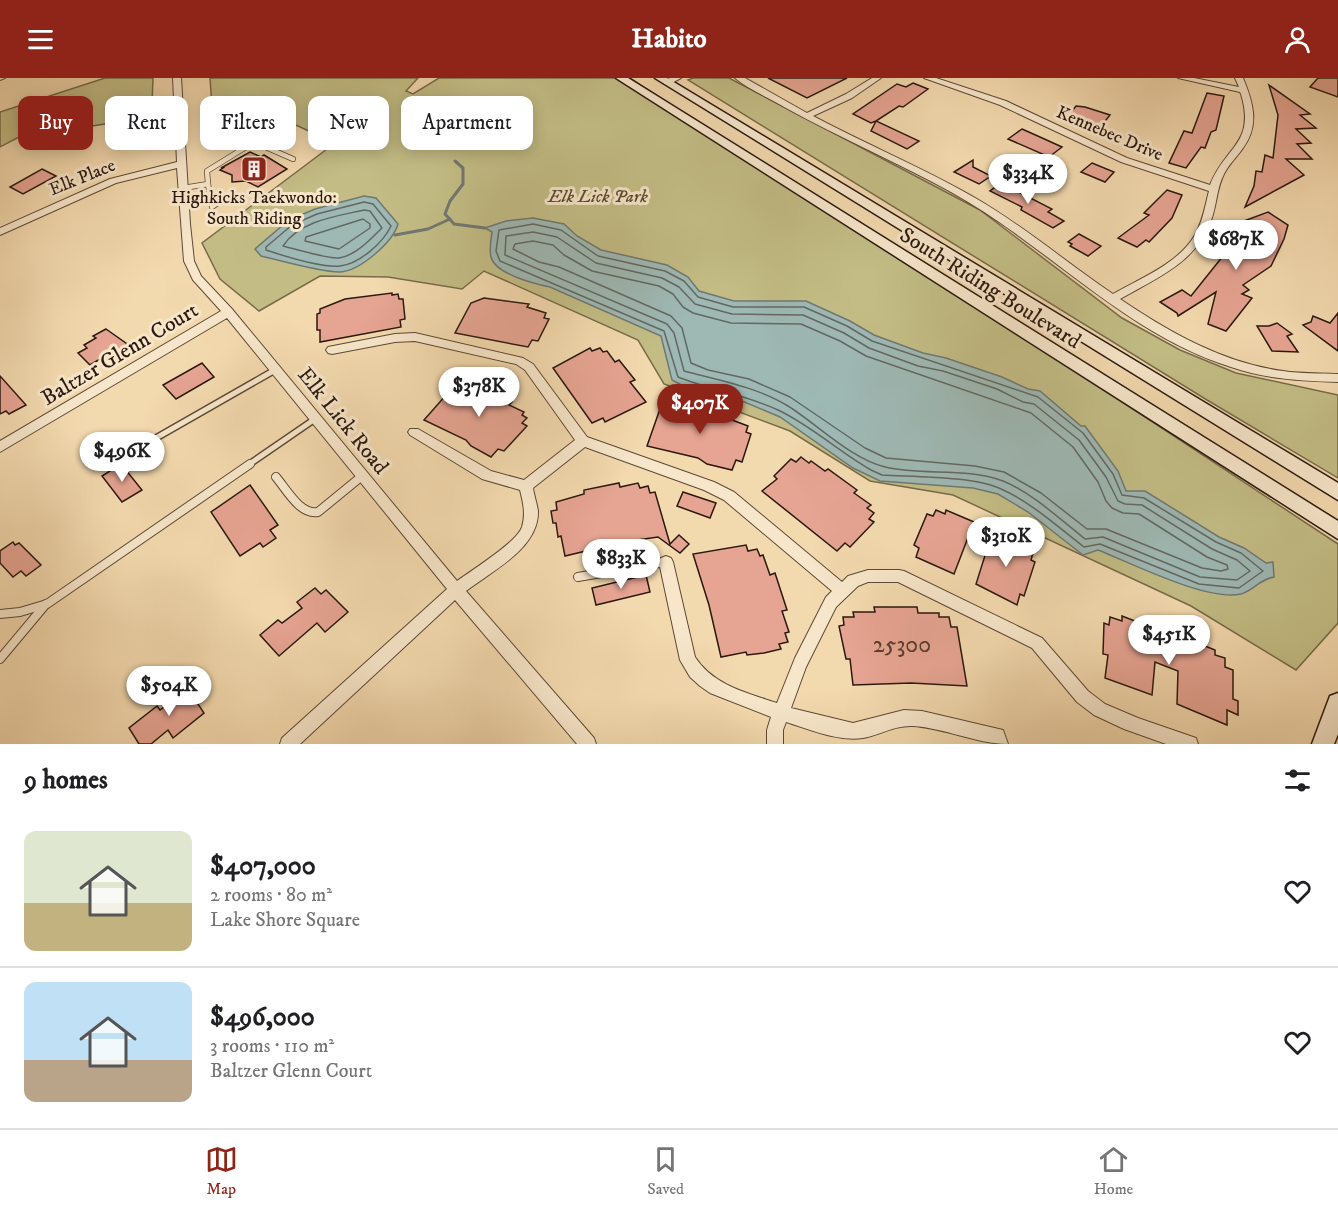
<!DOCTYPE html>
<html lang="en">
<head>
<meta charset="utf-8">
<style>
  :root { --surface:#fff; --page:#f6f6f6; --text:#202124; --muted:#757577; --line:#e0e0e0; --accent:#8f2418 }
  body { margin:0; font-family:"IM FELL DW Pica",serif; background:var(--page); color:var(--text); height:100vh; display:flex; flex-direction:column; font-size:22px; white-space:nowrap }
  * { box-sizing:border-box; margin:0 }
  p { font-size:20px; color:var(--muted) }
  .icon { flex:none; width:33px; height:33px; fill:none; stroke:currentColor; stroke-width:2; stroke-linecap:round; stroke-linejoin:round }
  .map { position:relative; height:666px; overflow:hidden }
  .panel { display:flex; flex-direction:column; background:var(--surface); flex:1 }
  .panel>* { flex:none }
  .hud { position:absolute; left:18px; top:18px; width:600px; height:54px; display:flex; gap:12px }
  .price { position:absolute; translate:-50% -51px; padding:0 14px; border-radius:21px; background:#fff; color:#222; font-size:20px; line-height:39px; filter:drop-shadow(0 2px 3px #0008) }
  .price::after { content:''; position:absolute; left:50%; top:36px; width:18px; height:14px; margin-left:-9px; background:inherit; clip-path:polygon(0 0,100% 0,50% 100%) }
  .price.on { background:var(--accent); color:#fff }
  ul { padding:0; list-style:none }
  li { display:flex; align-items:center; gap:18px; height:150px; padding:0 24px }
  li+li { border-top:2px solid var(--line) }
  li span { display:grid; place-items:center; flex:none; width:168px; height:120px; border-radius:12px; color:#555 }
  li>.icon { margin-inline-start:auto }
  span .icon { width:72px; height:72px; fill:#fffc; stroke-width:1 }
  li b { font-size:26px }
  h2 { display:flex; justify-content:space-between; align-items:center; height:72px; padding:0 24px; font-size:26px }
  .chip { padding:0 21px; border-radius:12px; background:var(--surface); box-shadow:0 3px 15px #0003; font-size:21px; line-height:54px }
  .chip.on { background:var(--accent); color:#fff }
  header { display:flex; justify-content:space-between; align-items:center; height:78px; padding:0 24px; background:var(--accent); color:#fff; font-size:27px; font-weight:800 }
  .dock { display:flex; justify-content:space-around; align-items:center; height:84px; border-top:2px solid var(--line); background:var(--surface); font-size:16px; color:var(--muted) }
  .dock a { display:grid; justify-items:center; gap:3px }
  .dock .on { color:var(--accent) }
  .map>svg:first-child { display:block }
</style>
</head>
<body>
<header><svg class="icon" aria-label="menu" viewBox="0 0 24 24"><path d="M4 6h16M4 12h16M4 18h16"/></svg>Habito<svg class="icon" aria-label="person" viewBox="0 0 24 24"><circle cx="12" cy="8" r="4"/><path d="M4 21q1-7 8-7t8 7"/></svg></header>
<div class="map">
<svg width="1338" height="666" viewBox="0 0 1338 666">
  <rect width="100%" height="100%" fill="#f3d9ae"/>
  <filter id="stains"><feTurbulence type="fractalNoise" baseFrequency=".00333" numOctaves="4"/><feColorMatrix values="0 0 0 0 .2 0 0 0 0 .09 0 0 0 0 .02 0 0 0 .5 -.17"/></filter>
  <radialGradient id="worn" r=".72"><stop offset=".6" stop-color="#630" stop-opacity="0"/><stop offset="1" stop-color="#630" stop-opacity=".3"/></radialGradient>
  <g fill="#c3bd85" stroke="#776b4a" stroke-width="1.5" fill-rule="evenodd">
    <path d="M105,0H153L152,26L136,41L17,60L0,69V34Z"/>
    <path d="M210,0H418L406,13L413,16L439,0H630L1338,466V545L1296,592L1191,528L953,417L870,403L790,353L664,306L638,262L484,193L462,211L388,199L320,198L259,233L220,201L202,165L335,65L274,37L213,43ZM362,28L381,36L346,58L342,54L357,33L351,30Z"/>
    <path d="M693,0H729L980,132L1122,240L1180,272L1236,295L1338,317V400L1207,322L688,2Z"/>
  </g>
  <g fill="#9eb8b4" stroke="#707872" stroke-width="1.5">
    <path d="M364,118L376,120L398,146C393,164 359,194 339,194C320,194 282,183 261,178L255,171L289,142L315,131Z"/>
    <path d="M533,140L564,146L577,158L601,172L667,187L688,199L699,213L734,223H806L850,243L874,257L923,275L946,280L1002,299L1028,311L1040,313L1081,348H1085L1118,393L1126,413H1145L1219,459L1244,470L1266,485L1273,484L1274,499C1260,501 1254,512 1241,516C1208,524 1131,485 1098,472L1083,477L1028,434L998,416L973,410L880,403L853,390L780,339L742,323L693,312V308L685,309L672,302L661,258L550,209C535,206 495,196 491,179C489,171 491,162 492,154L485,150L506,143Z"/>
  </g>
  <g fill="none" stroke-linecap="round" stroke-linejoin="round">
    <g stroke="#646861" stroke-width="1.5">
      <path d="M364,124L373,126L391,148C383,165 359,186 340,188C321,190 284,178 266,172V169L292,147L317,136Z"/>
      <path d="M364,132L370,133L382,150C371,161 355,178 339,180C328,181 295,171 283,168C299,143 337,138 364,132Z"/>
      <path d="M363,141L370,146V150L339,171L305,163L306,159Z"/>
      <path d="M533,146L561,152L598,178L665,193L684,203L698,219L733,229H804L847,248L872,263L1038,319L1083,355L1113,396L1122,417L1144,420L1216,464L1241,475L1263,493L1239,510L1199,506L1100,466L1084,469C1058,449 1031,424 1001,411C973,398 914,399 882,397L871,392C839,374 812,348 778,332C746,317 711,312 678,299L664,253L500,183L496,173L499,152Z"/>
      <path d="M533,154L557,159L596,185L662,200L679,209L695,226L732,236L803,237L844,255L869,270L918,288L943,293L997,311L1023,324L1034,326L1079,362L1106,399L1118,423L1125,426L1142,427L1212,471L1237,482L1250,493L1237,502L1200,499L1103,459L1085,461C1061,442 1031,414 1003,403C966,389 923,398 885,389C851,381 817,346 788,328C757,309 718,302 684,293L674,255L667,246L505,177L506,158Z"/>
      <path d="M533,163L553,167L564,177L592,193L659,208L673,216L683,229L693,235L731,245L801,246L840,263L866,278L1031,335L1073,369L1098,404L1106,423L1112,430L1123,435L1139,436L1207,479L1227,487L1228,491L1221,493L1202,490L1106,451H1087L1041,415L1004,394L975,388L886,380L865,370L790,319L749,301L708,292L691,285L682,250L671,238L559,189L539,184L513,171L515,166Z"/>
    </g>
    <g stroke="#707872" stroke-width="3">
      <path d="M455,83L463,90V106L450,123L445,136L454,146L485,150"/>
      <path d="M395,157L428,151L450,141"/>
    </g>
  </g>
  <g fill="#e6a492" stroke="#2b190e" stroke-width="1.5">
    <path d="M768,0H847L807,20Z"/>
    <path d="M1318,0H1338V19L1310,9Z"/>
    <path d="M913,5L928,11L903,29L899,28L876,43L919,63L907,71L871,53L876,43L871,45L853,36L897,6L906,9Z"/>
    <path d="M1269,7L1310,36L1300,37L1316,50L1296,51L1311,65L1297,66L1312,81H1286L1304,97L1245,129L1254,108L1256,93L1262,94L1265,77L1273,80L1278,37Z"/>
    <path d="M1207,15L1224,18L1216,52L1211,54L1205,70L1201,69L1186,90L1169,85L1184,53L1192,55Z"/>
    <path d="M1076,28L1085,29L1110,37L1099,51L1066,41Z"/>
    <path d="M1022,51L1040,59L1062,69L1049,79L1008,61Z"/>
    <path d="M250,74L261,79L264,77L287,91L258,109L246,103L232,104V97L220,92L223,90H221Z"/>
    <path d="M973,82V89L991,98L979,106L954,94Z"/>
    <path d="M1092,85L1114,94L1105,104L1081,94Z"/>
    <path d="M42,91L56,98L23,116L10,109Z"/>
    <path d="M1001,105L1052,131L1048,134L1064,143L1053,150L1021,132L1022,129L990,113Z"/>
    <path d="M1167,112L1182,117L1172,140L1149,164L1146,162L1137,169L1118,160L1149,137L1144,135Z"/>
    <path d="M1268,134L1288,147L1284,161L1271,188L1243,207L1249,212L1242,216L1252,220L1226,253L1208,246L1216,214L1178,238L1177,235L1160,224L1182,212L1191,218L1223,178L1227,180L1240,158L1236,157L1241,144Z"/>
    <path d="M1079,156L1101,168L1088,178L1070,168L1072,166L1068,164Z"/>
    <path d="M392,215V217L398,216L399,221H403L405,241L400,242L401,249L320,264V252H317V236L320,235V231L345,221Z"/>
    <path d="M484,220L529,226L527,229L546,235L544,240L549,241L538,263L532,262L528,269L455,255L471,225Z"/>
    <path d="M1338,235V273L1303,247L1311,244L1313,238L1330,245Z"/>
    <path d="M1277,245L1292,256L1287,258L1298,274L1272,273L1257,248H1269Z"/>
    <path d="M106,251L130,268L116,277L112,274L90,287L78,275L87,270L84,267L96,260L93,258Z"/>
    <path d="M590,270L592,273L600,270L603,274L607,273L615,284L619,282L635,302L630,304L646,324L605,344L603,340L592,345L553,290Z"/>
    <path d="M202,285L214,299L176,321L163,307Z"/>
    <path d="M0,298L26,327L9,336L6,333L0,336Z"/>
    <path d="M461,306L468,309L470,307L484,313L486,311L512,324L509,327L524,334L522,337L527,340L522,345L527,348L504,373L498,371L491,379L471,368L466,362L424,342L454,308L457,310Z"/>
    <path d="M675,325L725,335L724,339L748,348L746,354L751,356L742,384L736,382L732,392L707,386L698,380L647,368L660,331L663,332L665,326L674,328Z"/>
    <path d="M801,379L809,385L811,383L825,393L828,391L857,412L854,415L871,427L867,430L874,435L869,441L874,444L850,469L845,465L837,473L762,413L777,401L774,398L791,381L796,384Z"/>
    <path d="M121,386L142,412L122,424L102,398Z"/>
    <path d="M619,405L620,409L638,405L640,410L648,408L650,415L655,414L670,466L679,457L689,466L680,475L658,459L623,464L565,478L561,458L558,459L556,445H553L551,433L557,432L556,424L584,416V412Z"/>
    <path d="M250,407L278,447L270,452L276,460L263,469L260,465L240,478L211,434Z"/>
    <path d="M683,414L716,425L710,440L677,428Z"/>
    <path d="M936,432L945,436L946,432L974,444L954,496L916,479L919,470L914,467L927,436L933,438Z"/>
    <path d="M994,449L1006,454L1004,459L1025,468L1024,470L1033,475L1031,482L1035,484L1024,518L1020,516L1017,527L976,506Z"/>
    <path d="M13,464L15,467L19,465L41,487L26,498L21,493L13,499L0,485V473Z"/>
    <path d="M746,467L748,473L757,471L760,478L763,477L770,497L775,495L787,532L782,533L789,554L785,555L788,564L779,566L781,571L764,575L747,577L746,574L721,579L709,527L693,476Z"/>
    <path d="M646,497L650,514L596,527L592,510Z"/>
    <path d="M315,510L321,516L326,512L348,534L325,554L317,545L279,578L260,557L278,542L282,545L302,530L297,524Z"/>
    <path d="M874,529H917L918,535H939V539H949L951,549H957L967,608L911,605L853,607L850,581H846L839,548L844,547L843,539H854L853,534H875Z"/>
    <path d="M1122,538L1145,547L1146,543L1190,559V562L1215,572V577L1225,580V589L1233,592V621L1238,623V637L1227,632V647L1177,626L1178,593L1155,584L1152,617L1105,600L1108,577L1103,576L1104,545L1109,547L1110,539L1122,543Z"/>
    <path d="M197,603L204,612L194,620L204,635L173,660L168,652L151,666H139L129,650L157,628L160,632Z"/>
  </g>
  <g fill="none" stroke-linecap="round" stroke-linejoin="round">
    <defs>
      <g id="lane-far2">
        <path d="M208,106L207,93L254,64L293,81"/>
        <path d="M183,110L208,106L212,129L229,117"/>
      </g>
      <g id="lane-far1">
        <path d="M135,372L275,292"/>
        <path d="M248,387L315,341"/>
      </g>
      <g id="lane">
        <path d="M276,399C287,412 300,437 318,434L362,398"/>
        <path d="M578,499L665,484"/>
        <path d="M0,536L20,534L47,526L250,386"/>
        <path d="M0,581L46,526"/>
      </g>
      <g id="street">
        <path d="M0,0H5L0,2Z"/>
        <path d="M173,0H181L190,146L194,183L201,198L232,231L457,503C472,492 517,464 522,449C526,436 523,424 520,412L482,401L410,357L408,354L410,351H418L491,393L524,402L575,362L525,292L516,286L415,263L395,264L332,276L328,275L326,272L328,269L395,256L415,255L523,280L533,286L587,359L714,404L734,414L842,504L848,498L868,492H899L904,493L1042,560L1088,613L1105,626L1138,640L1196,660L1198,666H1166L1124,651L1094,637L1077,624L1032,570L898,504H868L858,508L836,529L806,589L791,630L853,645L904,632L922,633L1003,652L1008,666C977,666 945,650 913,648C895,647 880,657 863,660C838,664 809,651 786,644L783,652V666H767V652L771,639L710,615L700,608L690,599L680,582L659,484L661,480L666,478L671,480L673,484L695,579C713,607 747,615 777,625L795,580L826,519L832,513L724,422L704,412L585,369L533,410C534,417 537,426 538,433C539,470 492,493 466,513L594,660L596,666H577L455,522L300,666H280L282,660L447,511L227,240L0,374V363L221,233L193,202L184,183L177,90L116,105L0,157V150L110,101L177,84Z"/>
        <path d="M670,0H681L670,6H664V2Z"/>
        <path d="M735,0H745L807,35L846,16L872,0H881L852,20L813,38C867,67 924,90 977,121C1025,149 1067,185 1113,216C1141,200 1178,186 1195,157C1203,143 1205,128 1209,113L1121,84L1000,27L924,0H936L1006,23L1127,80L1210,107C1225,68 1256,66 1241,16L1240,14L1178,0H1194L1239,9L1235,0H1243C1253,24 1260,47 1243,70C1237,79 1229,86 1224,96C1216,111 1217,129 1210,145C1195,185 1155,201 1120,221C1169,254 1223,285 1283,293C1301,296 1320,295 1338,296V304C1301,303 1266,301 1231,289C1125,256 1047,167 951,114C897,84 840,60 786,30C770,20 749,12 735,0Z"/>
      </g>
      <g id="secondary">
        <path d="M616,0H628L1338,443V461Z"/>
        <path d="M655,0H667L1338,405V422Z"/>
        <path d="M1338,615V656L1334,666H1312L1330,618Z"/>
      </g>
    </defs>
    <use href="#lane-far2" stroke="#5d4936" stroke-width="6"/>
    <use href="#lane-far1" stroke="#5d4936" stroke-width="8"/>
    <use href="#lane" stroke="#5d4936" stroke-width="10"/>
    <use href="#street" stroke="#5d4936" stroke-width="2"/>
    <use href="#secondary" stroke="#2b190e" stroke-width="3"/>
    <use href="#lane-far2" stroke="#f7e6ca" stroke-width="4.5"/>
    <use href="#lane-far1" stroke="#f7e6ca" stroke-width="5"/>
    <use href="#lane" stroke="#f7e6ca" stroke-width="8"/>
    <use href="#street" fill="#f7e6ca" fill-rule="evenodd"/>
    <use href="#secondary" fill="#f7e6ca" fill-rule="evenodd"/>
  </g>
  <defs>
    <symbol id="building-square" viewBox="-11 -11 22 22"><rect x="-9" y="-9" width="18" height="18" rx="4" fill="#8f2418" stroke="#f7e6ca"/><path d="M-4-6H4V6H1V3H-1V6H-4ZM-2.5-4.3h1.7v1.8h-1.7ZM.8-4.3h1.7v1.8H.8ZM-2.5-1h1.7V.8h-1.7ZM.8-1h1.7V.8H.8Z" fill="#fff"/></symbol>
  </defs>
  <g fill-rule="evenodd">
    <use href="#building-square" x="239" y="76" width="30" height="30"/>
  </g>
  <g text-anchor="middle" stroke-width="6" stroke-linejoin="round" paint-order="stroke">
    <g font-size="18" fill="#2b190e" stroke="#f7e6ca">
      <text transform="translate(1110 55) rotate(23)" y="6">Kennebec Drive</text>
      <text transform="translate(82 99) rotate(-22)" y="6">Elk Place</text>
    </g>
    <g font-size="18" font-style="italic" fill="#594a32" stroke="#f7e6ca">
      <text x="598" y="124">Elk Lick Park</text>
    </g>
    <g font-size="18" fill="#2b190e" stroke="#f7e6ca">
      <text x="254" y="125">Highkicks Taekwondo:<tspan x="254" dy="21">South Riding</tspan></text>
    </g>
    <g font-size="22" fill="#2b190e" stroke="#f7e6ca">
      <text transform="translate(991 209) rotate(32)" y="8">South Riding Boulevard</text>
      <text transform="translate(119 275) rotate(-31)" y="8">Baltzer Glenn Court</text>
      <text transform="translate(344 342) rotate(51)" y="8">Elk Lick Road</text>
    </g>
    <g font-size="24" fill="#5a3c2f">
      <text x="902" y="574">25300</text>
    </g>
  </g>
  <rect width="100%" height="100%" filter="url(#stains)"/>
  <rect width="100%" height="100%" fill="url(#worn)"/>
</svg>
<b class="price" style="left:1028px;top:127px">$334K</b>
<b class="price" style="left:1236px;top:193px">$687K</b>
<b class="price" style="left:479px;top:340px">$378K</b>
<b class="price on" style="left:700px;top:357px">$407K</b>
<b class="price" style="left:122px;top:405px">$496K</b>
<b class="price" style="left:1006px;top:490px">$310K</b>
<b class="price" style="left:621px;top:512px">$833K</b>
<b class="price" style="left:1169px;top:588px">$451K</b>
<b class="price" style="left:169px;top:639px">$504K</b>
<div class="hud">
<a class="chip on">Buy</a>
<a class="chip">Rent</a>
<a class="chip">Filters</a>
<a class="chip">New</a>
<a class="chip">Apartment</a>
</div>
</div>
<section class="panel">
<h2>9 homes<svg class="icon" aria-label="filters" viewBox="0 0 24 24"><path d="M4 7h16M4 17h16"/><circle cx="9" cy="7" r="2"/><circle cx="15" cy="17" r="2"/></svg></h2>
<ul>
<li><span style="background:linear-gradient(#dfe7d0 60%,#c2b280 0)"><svg class="icon" aria-label="home" viewBox="0 0 24 24"><path d="M3 11l9-7 9 7M6 9v11h12V9"/></svg></span><div><b>$407,000</b><p>2 rooms · 80 m²</p><p>Lake Shore Square</p></div><svg class="icon" aria-label="heart" viewBox="0 0 24 24"><path d="M12 20l-8-8c-3-5 5-10 8-4 3-6 11-1 8 4z"/></svg></li>
<li><span style="background:linear-gradient(#bfe0f5 65%,#b9a48a 0)"><svg class="icon" aria-label="home" viewBox="0 0 24 24"><path d="M3 11l9-7 9 7M6 9v11h12V9"/></svg></span><div><b>$496,000</b><p>3 rooms · 110 m²</p><p>Baltzer Glenn Court</p></div><svg class="icon" aria-label="heart" viewBox="0 0 24 24"><path d="M12 20l-8-8c-3-5 5-10 8-4 3-6 11-1 8 4z"/></svg></li>
</ul>
</section>
<nav class="dock">
<a class="on"><svg class="icon" aria-label="map" viewBox="0 0 24 24"><path d="M3 6l6-2 6 2 6-2v14l-6 2-6-2-6 2zM9 4v14M15 6v14"/></svg>Map</a>
<a><svg class="icon" aria-label="saved" viewBox="0 0 24 24"><path d="M7 4h10v16l-5-4-5 4z"/></svg>Saved</a>
<a><svg class="icon" aria-label="home" viewBox="0 0 24 24"><path d="M3 11l9-7 9 7M6 9v11h12V9"/></svg>Home</a>
</nav>
</body>
</html>
